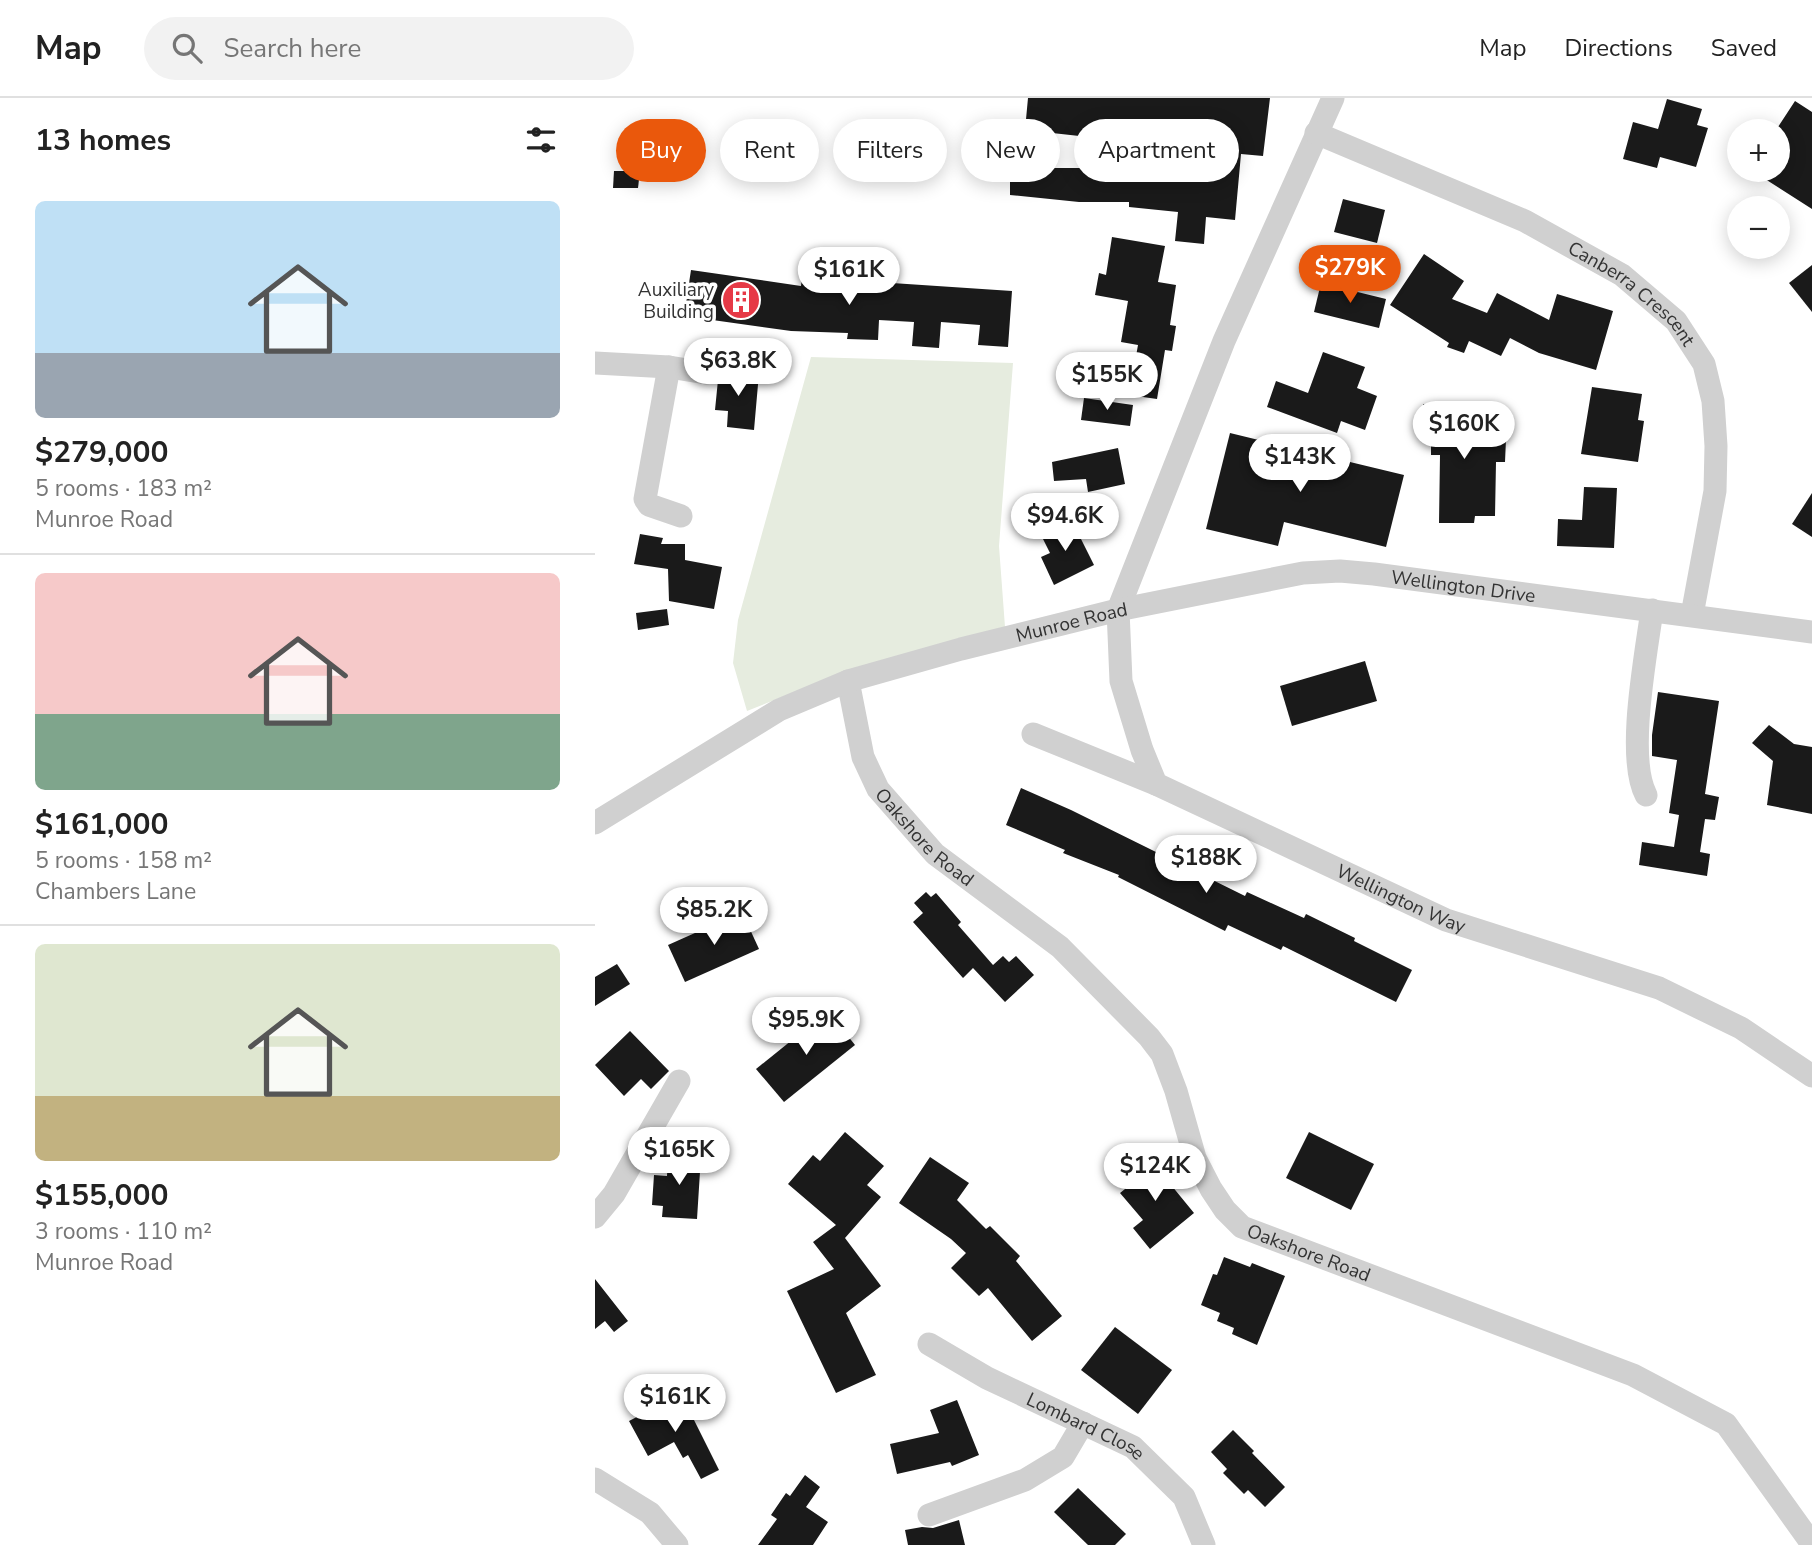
<!DOCTYPE html>
<html lang="en">
<head>
<meta charset="utf-8">
<style>
  :root { --surface:#fff; --page:#f2f2f2; --text:#222; --muted:#767676; --line:#e0e0e0; --accent:#ea580c }
  body { margin:0; font-family:"Nunito Sans",sans-serif; background:var(--page); color:var(--text); height:100vh; display:flex; flex-direction:column; font-size:26px; white-space:nowrap }
  * { box-sizing:border-box; margin:0 }
  p { font-size:23px; color:var(--muted) }
  .icon { flex:none; width:38px; height:38px; fill:none; stroke:currentColor; stroke-width:2; stroke-linecap:round; stroke-linejoin:round }
  .map { position:relative; flex:1; overflow:hidden }
  .panel { display:flex; flex-direction:column; background:var(--surface); width:595px }
  .panel>* { flex:none }
  .hud { position:absolute; left:21px; top:21px; width:665px; height:63px; display:flex; gap:14px }
  .buttons { position:absolute; left:1132px; top:21px; display:grid; gap:14px }
  .buttons a { display:grid; place-items:center; width:63px; height:63px; border-radius:50%; background:var(--surface); box-shadow:0 4px 18px #0003; font-size:35px }
  .price { position:absolute; translate:-50% -60px; padding:0 16px; border-radius:24px; background:#fff; color:#222; font-size:23px; line-height:46px; filter:drop-shadow(0 2px 4px #0008) }
  .price::after { content:''; position:absolute; left:50%; top:42px; width:21px; height:16px; margin-left:-10px; background:inherit; clip-path:polygon(0 0,100% 0,50% 100%) }
  .price.selected { background:var(--accent); color:#fff }
  ul { padding:0; list-style:none }
  li { display:grid; align-content:center; gap:14px; height:371px; padding:0 35px }
  li+li { border-top:2px solid var(--line) }
  li span { display:grid; place-items:center; height:217px; border-radius:10px; color:#555 }
  li>.icon { margin-inline-start:auto }
  span .icon { width:126px; height:126px; fill:#fffc; stroke-width:1 }
  li b { font-size:30px }
  h2 { display:flex; justify-content:space-between; align-items:center; height:84px; padding:0 35px; font-size:30px }
  .chip { padding:0 24px; border-radius:32px; background:var(--surface); box-shadow:0 4px 18px #0003; font-size:24px; line-height:63px }
  .chip.selected { background:var(--accent); color:#fff }
  header { display:flex; align-items:center; gap:42px; box-sizing:border-box; height:98px; padding:0 35px; background:var(--surface); border-bottom:2px solid var(--line) }
  header strong { font-size:33px }
  nav { display:flex; gap:38px; margin-inline-start:auto; font-size:24px }
  .search { width:490px; height:63px; background:var(--page); display:flex; align-items:center; gap:18px; box-sizing:border-box; padding:0 24px; border-radius:38px; color:var(--muted); font-size:26px }
  main { display:flex; flex:1; min-height:0 }
  .map>svg:first-child { display:block }
</style>
</head>
<body>
<header>
<strong>Map</strong>
<div class="search"><svg class="icon" aria-label="search" viewBox="0 0 24 24"><circle cx="10" cy="10" r="6"/><path d="M15 15l6 6"/></svg>Search here</div>
<nav><a>Map</a><a>Directions</a><a>Saved</a></nav>
</header>
<main>
<section class="panel">
<h2>13 homes<svg class="icon" aria-label="filters" viewBox="0 0 24 24"><path d="M4 7h16M4 17h16"/><circle cx="9" cy="7" r="2"/><circle cx="15" cy="17" r="2"/></svg></h2>
<ul>
<li><span style="background:linear-gradient(#bfe0f5 70%,#9aa5b1 0)"><svg class="icon" aria-label="home" viewBox="0 0 24 24"><path d="M3 11l9-7 9 7M6 9v11h12V9"/></svg></span><div><b>$279,000</b><p>5 rooms · 183 m²</p><p>Munroe Road</p></div></li>
<li><span style="background:linear-gradient(#f6c9c9 65%,#7fa58c 0)"><svg class="icon" aria-label="home" viewBox="0 0 24 24"><path d="M3 11l9-7 9 7M6 9v11h12V9"/></svg></span><div><b>$161,000</b><p>5 rooms · 158 m²</p><p>Chambers Lane</p></div></li>
<li><span style="background:linear-gradient(#dfe7d0 70%,#c2b280 0)"><svg class="icon" aria-label="home" viewBox="0 0 24 24"><path d="M3 11l9-7 9 7M6 9v11h12V9"/></svg></span><div><b>$155,000</b><p>3 rooms · 110 m²</p><p>Munroe Road</p></div></li>
</ul>
</section>
<div class="map">
<svg width="1217" height="1447" viewBox="0 0 1217 1447">
  <rect width="100%" height="100%" fill="#fff"/>
  <path fill="#e6ecdf" d="M216,259L418,265L404,448L410,529L239,578L152,613L138,565L143,522Z"/>
  <g fill="#1a1a1a">
    <path d="M433,0H675L668,58L646,56L640,122L611,119L609,146L580,143L583,114L534,109V104H484L415,97V70H592L593,50L430,32Z"/>
    <path d="M1072,1L1107,11L1102,27L1113,30L1101,69L1065,59L1062,70L1028,61L1038,24L1063,31Z"/>
    <path d="M1200,3L1217,14V111L1156,72H1183V29Z"/>
    <path d="M19,73H45L43,90H18Z"/>
    <path d="M748,101L790,112L782,145L739,134Z"/>
    <path d="M517,139L570,148L563,184L581,187L575,227L581,228L577,253L570,252L562,301L534,297L543,247L526,244L533,203L500,197L504,175L511,177Z"/>
    <path d="M829,156L869,183L857,201L892,215L902,195L954,222L962,196L1018,213L1001,272L944,255L915,240L906,258L874,243L869,255L852,249L854,245L795,207Z"/>
    <path d="M1217,167V214L1194,185Z"/>
    <path d="M96,172L206,188L207,179L417,193L413,249L383,247L385,227L346,224L344,250L317,248L319,224L284,222L283,242L252,241L253,235L196,233L89,218Z"/>
    <path d="M726,185L791,201L784,230L719,214Z"/>
    <path d="M728,254L770,269L762,290L782,298L770,332L746,323L742,335L672,309L681,283L713,295Z"/>
    <path d="M124,272L164,275L159,332L132,329L133,313L120,312Z"/>
    <path d="M997,289L1047,296L1043,322L1049,323L1043,364L986,356Z"/>
    <path d="M489,300L538,307L535,328L486,322Z"/>
    <path d="M828,306H889L888,341H911L910,364H901L900,418H880L879,425H844L845,357H836V332H828Z"/>
    <path d="M635,335L809,377L791,449L689,424L683,448L611,431Z"/>
    <path d="M523,350L530,386L493,394L491,381L459,383L457,364Z"/>
    <path d="M989,389L1022,390L1019,450L962,448L963,421L987,422Z"/>
    <path d="M1217,395V439L1197,426Z"/>
    <path d="M477,423L499,467L459,487L446,459L455,455L445,435L463,426L465,430Z"/>
    <path d="M45,436L68,440L66,446H90V462L127,469L119,511L74,503L73,471L39,466Z"/>
    <path d="M72,511L74,527L43,532L41,515Z"/>
    <path d="M770,563L782,603L697,628L685,588Z"/>
    <path d="M1063,594L1124,603L1110,696L1124,699L1120,722L1110,721L1105,754L1115,756L1112,778L1044,767L1047,744L1079,749L1084,717L1074,715L1082,662L1057,658V637Z"/>
    <path d="M1174,627L1199,646L1217,649V716L1172,707L1178,663L1157,645Z"/>
    <path d="M426,690L476,712L650,798L652,794L709,820L711,816L760,840L759,843L817,872L801,904L688,848L686,852L633,827L630,833L523,779L524,777L468,755L470,752L411,727Z"/>
    <path d="M331,794L336,799L341,795L366,824L363,827L398,867L408,858L414,864L421,858L439,877L410,904L378,870L368,880L318,824L328,815L319,805Z"/>
    <path d="M147,814L164,851L90,884L73,847Z"/>
    <path d="M22,866L35,886L0,908V879Z"/>
    <path d="M233,913L260,947L189,1004L161,971Z"/>
    <path d="M35,933L74,973L56,991L46,981L29,998L0,967Z"/>
    <path d="M250,1034L289,1068L272,1087L286,1099L250,1140L286,1188L251,1215L281,1277L241,1295L192,1193L239,1171L218,1144L241,1127L193,1086L218,1057L225,1063Z"/>
    <path d="M714,1034L779,1066L756,1112L691,1080Z"/>
    <path d="M73,1056L106,1058L102,1121L67,1119L68,1108L57,1107L59,1077L72,1078Z"/>
    <path d="M335,1059L374,1085L362,1102L391,1131L395,1128L425,1158L421,1163L467,1218L437,1243L393,1190L384,1198L356,1170L371,1155L356,1141L304,1105Z"/>
    <path d="M558,1059L575,1080L572,1082L599,1115L555,1151L538,1130L548,1122L525,1095L540,1083L536,1077Z"/>
    <path d="M629,1159L655,1169L657,1165L690,1178L662,1247L637,1236L639,1230L622,1223L625,1215L606,1207L618,1176L622,1177Z"/>
    <path d="M0,1181L33,1223L19,1234L10,1223L0,1231Z"/>
    <path d="M520,1229L577,1272L543,1316L486,1272Z"/>
    <path d="M86,1296L124,1372L106,1381L93,1357L88,1360L79,1344L53,1358L34,1323Z"/>
    <path d="M362,1302L384,1357L357,1368L355,1364L302,1376L295,1346L344,1335L335,1312Z"/>
    <path d="M638,1332L659,1353L657,1355L690,1389L670,1409L653,1392L649,1396L628,1375L632,1371L616,1354Z"/>
    <path d="M210,1377L225,1389L211,1409L233,1424L218,1447H163L182,1421L176,1417L191,1395L195,1398Z"/>
    <path d="M483,1390L531,1436L520,1447H493L459,1414Z"/>
    <path d="M364,1422L370,1447H313L310,1432L327,1429L338,1430Z"/>
  </g>
  <g fill="none" stroke-linecap="round" stroke-linejoin="round">
    <g stroke="#d0d0d0" stroke-width="23">
      <path id="s1" d="M738,0L629,243L523,512L526,583L547,652L561,686L851,822L1064,890L1146,930L1217,978"/>
      <path id="s2" d="M721,35L930,123L1027,177L1081,223L1109,266L1118,303L1121,348L1120,393L1097,517"/>
      <path d="M0,265L74,269L111,275"/>
      <path d="M74,269L50,401L54,407L86,418"/>
      <path id="s3" d="M253,583L268,659L283,691L340,756L465,849L554,939L567,956L581,993L600,1060L616,1091L630,1112L647,1129L1038,1277L1131,1326L1217,1446"/>
      <path d="M438,636L561,686"/>
      <path d="M1051,697C1031,659 1051,557 1057,512"/>
      <path id="s4" d="M0,725L184,612L253,583L366,551L523,512L708,475L745,473L779,476L1217,534"/>
      <path d="M0,1119L19,1096L84,983"/>
      <path id="s5" d="M334,1246L392,1280L538,1349L589,1399L609,1447"/>
      <path d="M0,1381L55,1415L82,1447"/>
      <path d="M334,1417L430,1382L468,1359L488,1325"/>
    </g>
  </g>
  <defs>
    <symbol id="building-disc" viewBox="-11 -11 22 22"><circle r="9.5" fill="#e63946" stroke="#fff"/><path d="M-4-6H4V6H1V3H-1V6H-4ZM-2.5-4.3h1.7v1.8h-1.7ZM.8-4.3h1.7v1.8H.8ZM-2.5-1h1.7V.8h-1.7ZM.8-1h1.7V.8H.8Z" fill="#fff"/></symbol>
  </defs>
  <g fill-rule="evenodd">
    <use href="#building-disc" x="124" y="180" width="44" height="44"/>
  </g>
  <g text-anchor="middle" stroke-width="7" stroke-linejoin="round" paint-order="stroke">
    <g font-size="19" fill="#333" stroke="#fff" text-anchor="end">
      <text x="119" y="198">Auxiliary<tspan x="119" dy="22">Building</tspan></text>
    </g>
    <g font-size="19" fill="#333" stroke="#fff">
      <text dy="7" stroke="none"><textPath href="#s2" startOffset="357">Canberra Crescent</textPath></text>
      <text dy="7" stroke="none"><textPath href="#s4" startOffset="920">Wellington Drive</textPath></text>
      <text dy="7" stroke="none"><textPath href="#s4" startOffset="522">Munroe Road</textPath></text>
      <text dy="7" stroke="none"><textPath href="#s3" startOffset="180">Oakshore Road</textPath></text>
      <text dy="7" stroke="none"><textPath href="#s1" startOffset="1006">Wellington Way</textPath></text>
      <text dy="7" stroke="none"><textPath href="#s3" startOffset="768">Oakshore Road</textPath></text>
      <text dy="7" stroke="none"><textPath href="#s5" startOffset="177">Lombard Close</textPath></text>
    </g>
  </g>
</svg>
<div class="buttons">
<a>+</a>
<a>−</a>
</div>
<b class="price selected" style="left:755px;top:207px">$279K</b>
<b class="price" style="left:254px;top:209px">$161K</b>
<b class="price" style="left:143px;top:300px">$63.8K</b>
<b class="price" style="left:512px;top:314px">$155K</b>
<b class="price" style="left:869px;top:363px">$160K</b>
<b class="price" style="left:705px;top:396px">$143K</b>
<b class="price" style="left:470px;top:455px">$94.6K</b>
<b class="price" style="left:611px;top:797px">$188K</b>
<b class="price" style="left:119px;top:849px">$85.2K</b>
<b class="price" style="left:211px;top:959px">$95.9K</b>
<b class="price" style="left:84px;top:1089px">$165K</b>
<b class="price" style="left:560px;top:1105px">$124K</b>
<b class="price" style="left:80px;top:1336px">$161K</b>
<div class="hud">
<a class="chip selected">Buy</a>
<a class="chip">Rent</a>
<a class="chip">Filters</a>
<a class="chip">New</a>
<a class="chip">Apartment</a>
</div>
</div>
</main>
</body>
</html>
